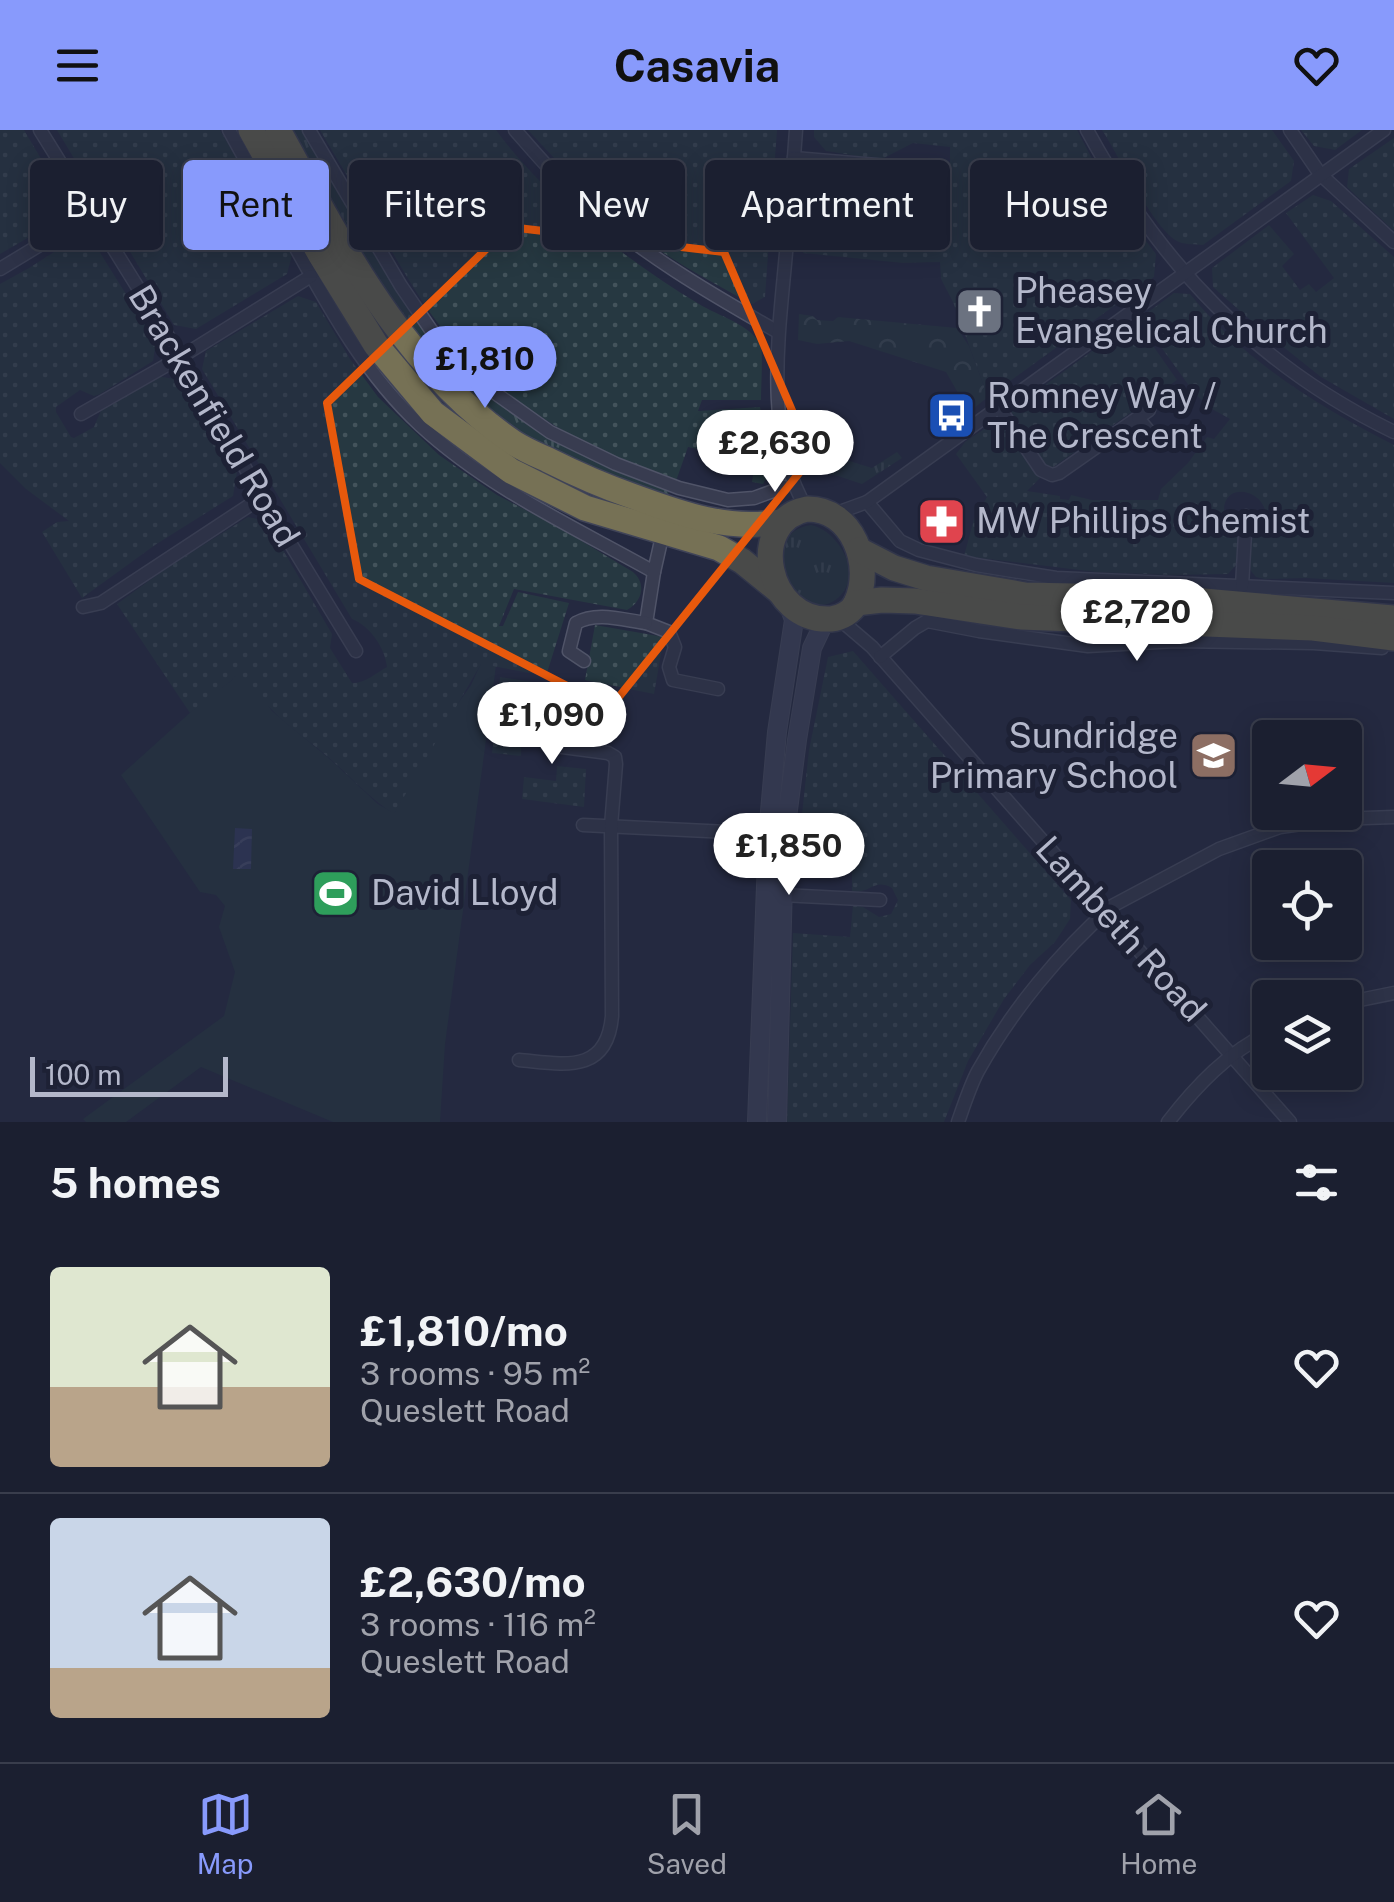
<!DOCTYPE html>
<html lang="en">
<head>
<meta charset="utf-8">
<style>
  :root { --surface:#1b1f30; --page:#282c3c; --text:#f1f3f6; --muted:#a0a2ab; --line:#393d4c; --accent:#889afc }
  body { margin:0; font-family:"Public Sans",sans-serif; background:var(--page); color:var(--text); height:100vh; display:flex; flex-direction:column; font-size:38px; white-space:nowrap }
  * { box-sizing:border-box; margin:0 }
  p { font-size:32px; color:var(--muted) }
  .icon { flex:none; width:55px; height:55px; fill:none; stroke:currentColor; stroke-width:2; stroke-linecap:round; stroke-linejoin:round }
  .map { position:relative; height:992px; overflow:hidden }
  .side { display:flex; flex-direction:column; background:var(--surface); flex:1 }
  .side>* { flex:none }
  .banner { position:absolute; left:30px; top:30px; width:1335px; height:90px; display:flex; gap:20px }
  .needle { width:65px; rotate:74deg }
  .buttons { position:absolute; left:1252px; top:590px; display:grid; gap:20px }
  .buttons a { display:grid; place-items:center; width:110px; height:110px; border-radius:10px; background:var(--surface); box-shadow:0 5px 25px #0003,0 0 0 2px var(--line); font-size:50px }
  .scale { position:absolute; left:30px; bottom:25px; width:198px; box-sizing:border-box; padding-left:10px; border:5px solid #b4b8cb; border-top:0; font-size:28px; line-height:35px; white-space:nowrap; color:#b4b8cb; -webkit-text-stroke:8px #1d2135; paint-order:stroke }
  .price { position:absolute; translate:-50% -85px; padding:0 22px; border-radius:35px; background:#fff; color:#222; font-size:32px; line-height:65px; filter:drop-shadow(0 2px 5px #0008) }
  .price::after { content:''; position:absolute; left:50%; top:60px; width:30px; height:22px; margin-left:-15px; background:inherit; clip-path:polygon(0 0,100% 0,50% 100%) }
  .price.selected { background:var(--accent); color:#111 }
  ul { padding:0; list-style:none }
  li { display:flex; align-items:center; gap:30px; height:250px; padding:0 50px }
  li+li { border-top:2px solid var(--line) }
  li span { display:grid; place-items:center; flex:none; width:280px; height:200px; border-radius:10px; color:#555 }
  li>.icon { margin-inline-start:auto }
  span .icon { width:120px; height:120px; fill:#fffc; stroke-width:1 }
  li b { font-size:42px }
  h2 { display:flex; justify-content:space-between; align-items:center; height:120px; padding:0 50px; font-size:42px }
  .chip { padding:0 35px; border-radius:10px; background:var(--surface); box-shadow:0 5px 25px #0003,0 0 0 2px var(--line); font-size:35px; line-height:90px }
  .chip.selected { background:var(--accent); color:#111 }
  header { display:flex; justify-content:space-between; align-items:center; height:130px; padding:0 50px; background:var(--accent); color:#111; font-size:45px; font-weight:700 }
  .dock { display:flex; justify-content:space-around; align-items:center; height:140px; border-top:2px solid var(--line); background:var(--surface); font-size:28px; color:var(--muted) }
  .dock a { display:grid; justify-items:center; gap:5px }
  .dock .selected { color:var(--accent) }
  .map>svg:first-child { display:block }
</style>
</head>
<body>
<header><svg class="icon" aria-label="menu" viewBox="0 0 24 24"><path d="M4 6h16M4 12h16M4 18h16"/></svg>Casavia<svg class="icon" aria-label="heart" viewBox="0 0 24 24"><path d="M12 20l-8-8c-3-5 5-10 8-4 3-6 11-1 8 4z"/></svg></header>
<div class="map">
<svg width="1394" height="992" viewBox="0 0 1394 992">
  <defs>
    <pattern id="grass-tufts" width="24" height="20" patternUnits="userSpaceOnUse" patternTransform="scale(2.5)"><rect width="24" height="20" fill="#263841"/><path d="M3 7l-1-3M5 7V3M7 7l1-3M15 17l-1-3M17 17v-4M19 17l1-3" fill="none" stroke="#43535b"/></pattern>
    <pattern id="forest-crowns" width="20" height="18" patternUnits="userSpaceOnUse" patternTransform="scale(2.5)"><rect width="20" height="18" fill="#263841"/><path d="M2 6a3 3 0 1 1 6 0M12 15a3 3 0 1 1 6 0" fill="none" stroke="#43535b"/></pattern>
    <pattern id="garden-dots" width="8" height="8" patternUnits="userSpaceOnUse" patternTransform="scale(2.5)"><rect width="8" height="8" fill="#263841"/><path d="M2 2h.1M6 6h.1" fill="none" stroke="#43535b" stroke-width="1.8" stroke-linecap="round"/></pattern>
    <pattern id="water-waves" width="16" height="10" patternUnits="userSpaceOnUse" patternTransform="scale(2.5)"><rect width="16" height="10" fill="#353e66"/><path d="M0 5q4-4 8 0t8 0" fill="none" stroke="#50587b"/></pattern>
  </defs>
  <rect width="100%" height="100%" fill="#242940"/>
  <g fill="url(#grass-tufts)">
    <path d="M288,0H305L411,179L517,286L594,331L669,361L668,369L520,308L455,256L402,194L335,85L325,56Z"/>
    <path d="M799,299L806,300L811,319L872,338L897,322L902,328L862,354L838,346L806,340Z"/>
    <path d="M811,395C839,401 864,445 838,468C799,501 751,404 811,395Z"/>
  </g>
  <path fill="url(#forest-crowns)" d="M799,184L813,186L817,190L833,191L838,187L957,198L969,216L988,267L969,282L946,242L849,211L817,214L798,210Z"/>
  <path fill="#263841" d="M481,533L496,536L445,914L440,992H333L201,937L126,992H86L83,989L224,886L235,842L219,797L225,776L216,765L200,762L121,645L203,571L232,550L233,545L247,553L264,569L272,581L331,630L378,674L394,683L449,586L471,555Z"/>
  <g fill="url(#garden-dots)">
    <path d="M0,0H24L65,69L64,87L0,124Z"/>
    <path d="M57,0H220L292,125L287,144L196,199L174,195Z"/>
    <path d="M320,0H496C545,67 627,131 699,174C718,186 751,194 761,216C763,223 761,260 761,270H702L698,281L760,277L771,340L763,354L752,352L755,331L688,317L676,351C593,323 515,280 456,215C423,179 400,134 375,93C357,62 338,31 320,0Z"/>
    <path d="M528,0H777L765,167L752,174C713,153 674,132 639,106C598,75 563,38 528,0Z"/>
    <path d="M814,0H1077L1111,65L1156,124L1154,147L988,267L953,172L941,149L940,132L903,133L803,123L810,51L825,38L894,47L909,61L943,64L946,63L950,42V17L913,13L882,29L870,28L826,21L814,7Z"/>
    <path d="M1102,0H1272L1294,31L1291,51L1203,115C1196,114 1186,115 1179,112C1155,102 1118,24 1102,0Z"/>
    <path d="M1301,0H1362L1335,20L1314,16Z"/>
    <path d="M1394,8V101L1347,57L1349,39Z"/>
    <path d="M1313,65L1331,71L1394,127V289L1321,247L1256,195L1213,157L1212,138L1269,95L1294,124L1282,136L1300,160L1309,154L1316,162L1334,148L1286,83Z"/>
    <path d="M73,110L94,113L156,212L153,231L100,264L94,266L80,260L56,277V282L71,307L74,308L94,297L102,278L154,246L176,249L237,342L233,366L155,415L82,468L42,402L57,392L69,391L26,359L0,333V154L29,138Z"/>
    <path d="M1174,163L1190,164C1243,230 1319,277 1394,315V453L1306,448L1265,449L1256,447L1251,441L1249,431L1251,403L1262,399C1279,368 1233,348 1225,373C1223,378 1225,384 1225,390L1234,401L1239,402L1238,433L1228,444L1169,445L1096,442L964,426L974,389L987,367L956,324L965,312L999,289L1040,348L1027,361L1060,366V369L1069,370L1071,365L1092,370H1158L1161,359L1188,333L1207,307L1214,309L1230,289L1212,279L1195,264L1140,188Z"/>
    <path d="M298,166L316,172L350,229L378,267L439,325L497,365L560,398L633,442C647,454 642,472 627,480L514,459L499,496H503L518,462L569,473L546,546L481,534L394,684C369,668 350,646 328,627C311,612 291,599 274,582C260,568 252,557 234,546L232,550L190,583L117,474L168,437L248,387L262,390L276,408L332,504L330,518L352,553C364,554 376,543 387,537C385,518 370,496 352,489L202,239L206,221Z"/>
    <path d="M1135,190L1177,250L1049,340L1009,281Z"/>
    <path d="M595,495L664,507L654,564L585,550Z"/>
    <path d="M853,521L1071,770L1070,789L1055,812L1030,835L1004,869L968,931L944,992H787L793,803L850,807L853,775L863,777L879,787L891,784L898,770L892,758C874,748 872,763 852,762V734L797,730L809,620L828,527Z"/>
    <path d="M500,547L540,553V558L523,557L521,626L492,623Z"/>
    <path d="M576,560L624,568L622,586L574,582Z"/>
    <path d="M557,636L586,639L584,677L522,669L524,647L556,651Z"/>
  </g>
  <path fill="url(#water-waves)" d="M235,698L252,699L251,739H233Z"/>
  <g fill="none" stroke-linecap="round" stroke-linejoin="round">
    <defs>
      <g id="street">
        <path d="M40,0L181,227L262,367L356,521"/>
        <path d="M229,0C251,41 274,80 297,120C332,183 367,246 420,295C488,358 574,397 654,442"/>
        <path d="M309,0L401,156L431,200L488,258L550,302L616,334L679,358L728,370L754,368L784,357"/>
        <path d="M515,0C535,23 556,48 579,68C639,122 709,163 778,202"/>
        <path d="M796,0C793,41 790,82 786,123C779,202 763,308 807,379"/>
        <path d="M1087,0C1159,133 1257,236 1394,302"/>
        <path d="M1290,0L1320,44L1394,112"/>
        <path d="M794,28L924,39"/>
        <path d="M0,139L91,84"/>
        <path d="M998,276L1041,340L1052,345L1059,343L1149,280"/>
        <path d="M81,284L181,227L311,146"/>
        <path d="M1138,288L1152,305"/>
        <path d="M867,372L900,411L919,420L976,435L1056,448L1394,463"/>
        <path d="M834,384L867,372L1384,0"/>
        <path d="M663,402L654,442L646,493L669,502L675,517L669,537L673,550L718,559"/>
        <path d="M1242,456L1246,386"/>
        <path d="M83,477L101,473L262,367"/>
        <path d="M838,488L872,517L1290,992"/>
        <path d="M880,527L915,498L927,491L979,501L1088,516L1176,511L1314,513L1382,518"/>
        <path d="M584,531L569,521L576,493C597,481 623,490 646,493"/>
        <path d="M583,695L768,704"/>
        <path d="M782,765L880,770"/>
        <path d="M1345,873L1394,863"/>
        <path d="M519,930C563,934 607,945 612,886L611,696L616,634L615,627L608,623L547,615L552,562"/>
        <path d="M958,992C964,975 970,956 978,941C1012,880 1060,822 1112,776L1219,719L1280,697L1337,689L1394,687"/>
        <path d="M1168,992C1196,956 1228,922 1270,902"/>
      </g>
      <g id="secondary">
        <path d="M757,992L768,704L777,602L794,490L789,476"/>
        <path d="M777,992L784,711L797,610L812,518L822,497L831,489"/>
      </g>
      <g id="highway">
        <path d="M251,0L320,124L376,215L433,283L511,341L585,378L719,418L742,431L779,461"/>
        <path d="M278,0C342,115 402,237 514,313C525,320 537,325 548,330C576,344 603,356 632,366C681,384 728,401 780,392"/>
        <path d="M807,379C852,378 874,435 856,473C852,482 841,488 831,489C766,493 746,391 807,379Z"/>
        <path d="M859,420L894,438L926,448L1025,465L1170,468L1394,488"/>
        <path d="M856,473L882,470L915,471L1021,487L1313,498L1394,508"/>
      </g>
    </defs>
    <use href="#street" stroke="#505468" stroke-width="15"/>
    <use href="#secondary" stroke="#505468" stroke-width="20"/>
    <use href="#highway" stroke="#404458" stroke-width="28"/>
    <use href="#street" stroke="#383c50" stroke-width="12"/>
    <use href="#secondary" stroke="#464a63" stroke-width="18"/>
    <use href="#highway" stroke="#767155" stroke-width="25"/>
  </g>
  <path d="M0 0H1394V992H0ZM509,97L724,122L812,327L610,578L359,449L327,273Z" fill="#242940" fill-opacity=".55" fill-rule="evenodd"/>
  <path fill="none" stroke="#e8590c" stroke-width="8" stroke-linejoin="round" d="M509,97L724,122L812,327L610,578L359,449L327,273Z"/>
  <defs>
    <symbol id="church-square" viewBox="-11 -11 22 22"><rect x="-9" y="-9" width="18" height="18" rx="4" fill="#6b7280" stroke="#1d2135"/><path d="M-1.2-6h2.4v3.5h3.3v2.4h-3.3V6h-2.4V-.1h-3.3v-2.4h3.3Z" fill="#fff"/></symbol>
    <symbol id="bus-square" viewBox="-11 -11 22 22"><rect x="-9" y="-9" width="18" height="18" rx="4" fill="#1a4fb4" stroke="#1d2135"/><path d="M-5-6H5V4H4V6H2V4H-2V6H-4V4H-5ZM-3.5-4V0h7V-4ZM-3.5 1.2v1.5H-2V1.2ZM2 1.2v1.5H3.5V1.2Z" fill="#fff"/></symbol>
    <symbol id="pharmacy-square" viewBox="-11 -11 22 22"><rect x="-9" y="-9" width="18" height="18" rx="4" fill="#e0444e" stroke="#1d2135"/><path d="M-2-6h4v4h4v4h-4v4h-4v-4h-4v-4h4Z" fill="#fff"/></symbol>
    <symbol id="school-square" viewBox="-11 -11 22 22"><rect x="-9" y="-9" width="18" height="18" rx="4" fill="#8d6e63" stroke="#1d2135"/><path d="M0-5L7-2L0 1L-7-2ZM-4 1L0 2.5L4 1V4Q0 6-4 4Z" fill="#fff"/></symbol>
    <symbol id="stadium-square" viewBox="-11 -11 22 22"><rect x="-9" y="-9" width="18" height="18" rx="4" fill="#2e9e5b" stroke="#1d2135"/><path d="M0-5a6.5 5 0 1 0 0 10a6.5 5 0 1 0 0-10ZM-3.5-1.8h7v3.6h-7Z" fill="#fff"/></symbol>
  </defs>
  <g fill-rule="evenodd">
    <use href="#church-square" x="952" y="154" width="55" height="55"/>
    <use href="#bus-square" x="924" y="258" width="55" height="55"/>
    <use href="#pharmacy-square" x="914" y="364" width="55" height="55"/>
    <use href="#school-square" x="1186" y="598" width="55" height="55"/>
    <use href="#stadium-square" x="308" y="736" width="55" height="55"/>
  </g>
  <g text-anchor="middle" stroke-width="10" stroke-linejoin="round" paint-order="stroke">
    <g font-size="35" fill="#b4b8cb" stroke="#1d2135" text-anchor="start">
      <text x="1015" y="173">Pheasey<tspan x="1015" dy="40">Evangelical Church</tspan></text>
      <text x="987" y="278">Romney Way /<tspan x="987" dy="40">The Crescent</tspan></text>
      <text x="976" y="403">MW Phillips Chemist</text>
      <text x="1178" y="618" text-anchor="end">Sundridge<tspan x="1178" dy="40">Primary School</tspan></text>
      <text x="371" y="775">David Lloyd</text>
    </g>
    <g font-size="35" fill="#b4b8cb" stroke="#1d2135">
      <text transform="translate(214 286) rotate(59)" y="12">Brackenfield Road</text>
      <text transform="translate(1121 799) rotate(48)" y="12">Lambeth Road</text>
    </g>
  </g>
</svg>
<div class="buttons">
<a><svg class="needle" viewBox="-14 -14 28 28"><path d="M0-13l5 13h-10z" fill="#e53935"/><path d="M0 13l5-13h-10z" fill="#a0a2ab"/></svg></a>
<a><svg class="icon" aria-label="locate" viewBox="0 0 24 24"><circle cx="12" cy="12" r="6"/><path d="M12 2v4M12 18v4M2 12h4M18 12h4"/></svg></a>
<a><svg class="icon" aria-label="layers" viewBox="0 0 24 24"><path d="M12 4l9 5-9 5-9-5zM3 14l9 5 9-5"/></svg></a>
</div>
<div class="scale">100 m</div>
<b class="price selected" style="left:485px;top:281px">£1,810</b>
<b class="price" style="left:775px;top:365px">£2,630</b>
<b class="price" style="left:1137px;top:534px">£2,720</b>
<b class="price" style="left:552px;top:637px">£1,090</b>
<b class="price" style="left:789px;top:768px">£1,850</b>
<div class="banner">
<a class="chip">Buy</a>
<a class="chip selected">Rent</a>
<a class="chip">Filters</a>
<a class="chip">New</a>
<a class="chip">Apartment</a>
<a class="chip">House</a>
</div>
</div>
<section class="side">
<h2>5 homes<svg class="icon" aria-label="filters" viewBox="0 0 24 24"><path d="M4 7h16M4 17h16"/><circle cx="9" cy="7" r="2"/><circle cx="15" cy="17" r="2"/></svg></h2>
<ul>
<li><span style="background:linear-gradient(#dfe7d0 60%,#b9a48a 0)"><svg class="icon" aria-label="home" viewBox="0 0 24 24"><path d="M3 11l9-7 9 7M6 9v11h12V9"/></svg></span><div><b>£1,810/mo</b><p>3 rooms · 95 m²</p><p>Queslett Road</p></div><svg class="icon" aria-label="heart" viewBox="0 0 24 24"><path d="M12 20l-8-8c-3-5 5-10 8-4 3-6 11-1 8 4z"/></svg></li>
<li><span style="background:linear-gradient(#c9d6e8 75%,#b9a48a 0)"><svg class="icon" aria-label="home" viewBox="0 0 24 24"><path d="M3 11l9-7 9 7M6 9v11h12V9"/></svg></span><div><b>£2,630/mo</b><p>3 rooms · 116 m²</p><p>Queslett Road</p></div><svg class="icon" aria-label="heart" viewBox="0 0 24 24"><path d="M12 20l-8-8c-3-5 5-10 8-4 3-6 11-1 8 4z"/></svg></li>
</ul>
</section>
<nav class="dock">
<a class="selected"><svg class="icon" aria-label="map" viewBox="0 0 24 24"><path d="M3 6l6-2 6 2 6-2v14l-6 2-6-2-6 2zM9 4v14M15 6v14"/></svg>Map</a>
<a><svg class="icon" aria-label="saved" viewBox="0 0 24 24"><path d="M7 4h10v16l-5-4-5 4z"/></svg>Saved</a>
<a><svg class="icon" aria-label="home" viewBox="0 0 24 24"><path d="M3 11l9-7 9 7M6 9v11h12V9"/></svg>Home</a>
</nav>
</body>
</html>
